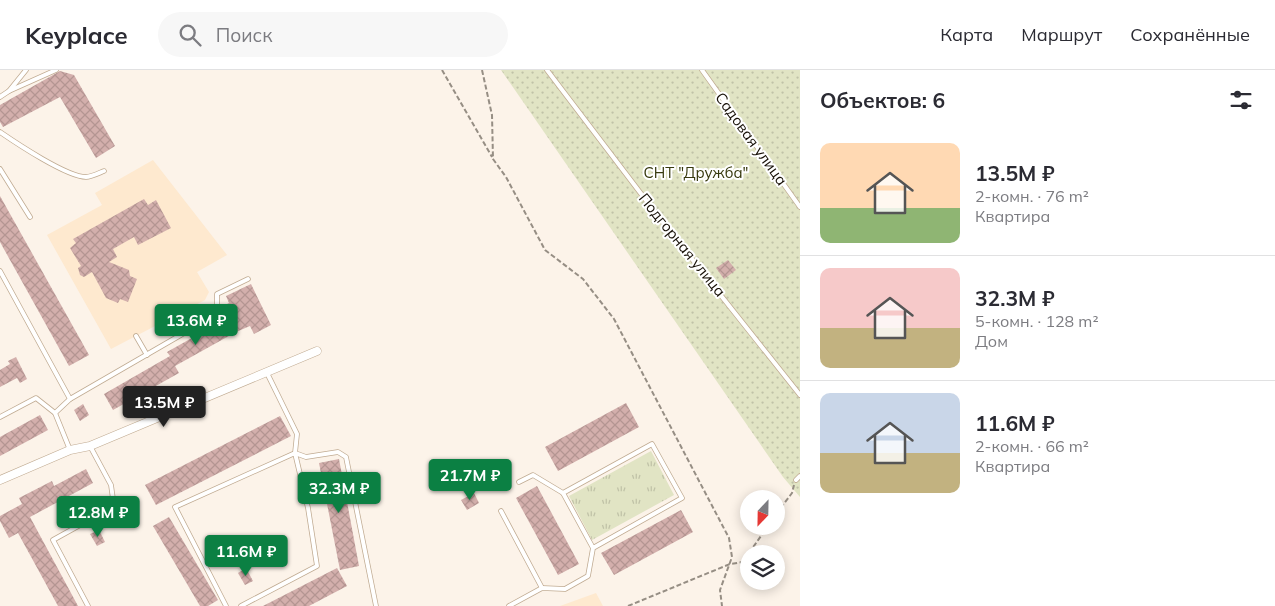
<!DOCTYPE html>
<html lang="ru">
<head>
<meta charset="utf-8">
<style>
  :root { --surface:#fff; --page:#f7f7f7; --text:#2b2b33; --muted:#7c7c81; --line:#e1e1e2; --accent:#0b8043 }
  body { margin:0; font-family:Mulish,sans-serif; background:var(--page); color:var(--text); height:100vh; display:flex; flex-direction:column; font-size:19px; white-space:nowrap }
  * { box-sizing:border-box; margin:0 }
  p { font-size:16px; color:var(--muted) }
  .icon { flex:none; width:28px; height:28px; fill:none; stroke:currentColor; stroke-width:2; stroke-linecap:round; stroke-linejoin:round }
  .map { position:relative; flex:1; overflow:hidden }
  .side { display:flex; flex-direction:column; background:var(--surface); width:475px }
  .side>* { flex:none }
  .needle { width:32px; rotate:202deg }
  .tools { position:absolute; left:740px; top:420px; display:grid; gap:10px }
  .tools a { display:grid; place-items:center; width:45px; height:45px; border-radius:50%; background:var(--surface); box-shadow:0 2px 12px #0003; font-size:25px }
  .price { position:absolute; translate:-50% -42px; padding:0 11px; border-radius:5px; background:var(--accent); color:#fff; font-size:16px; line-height:32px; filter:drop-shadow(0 1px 2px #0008) }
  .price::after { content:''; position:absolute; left:50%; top:30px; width:15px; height:11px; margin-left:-8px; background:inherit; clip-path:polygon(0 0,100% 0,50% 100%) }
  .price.on { background:#222; color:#fff }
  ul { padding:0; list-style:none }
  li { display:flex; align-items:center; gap:15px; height:125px; padding:0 20px }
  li+li { border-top:1px solid var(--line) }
  li span { display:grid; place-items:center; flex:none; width:140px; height:100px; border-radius:10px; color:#555 }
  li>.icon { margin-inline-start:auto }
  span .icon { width:60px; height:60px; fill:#fffc; stroke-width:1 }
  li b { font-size:21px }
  h2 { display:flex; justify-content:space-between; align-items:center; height:60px; padding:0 20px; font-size:21px }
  header { display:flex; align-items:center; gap:30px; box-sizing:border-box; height:70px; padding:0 25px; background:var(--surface); border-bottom:1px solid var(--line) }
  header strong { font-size:24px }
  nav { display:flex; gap:28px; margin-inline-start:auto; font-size:18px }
  .search { width:350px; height:45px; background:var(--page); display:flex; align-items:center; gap:12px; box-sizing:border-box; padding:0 18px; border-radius:28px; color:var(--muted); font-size:19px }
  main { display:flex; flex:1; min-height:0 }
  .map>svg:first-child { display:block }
</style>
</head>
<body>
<header>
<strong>Keyplace</strong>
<div class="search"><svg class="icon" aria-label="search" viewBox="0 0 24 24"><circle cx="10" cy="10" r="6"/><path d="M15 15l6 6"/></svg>Поиск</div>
<nav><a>Карта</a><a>Маршрут</a><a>Сохранённые</a></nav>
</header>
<main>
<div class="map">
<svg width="800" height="536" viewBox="0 0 800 536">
  <defs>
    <pattern id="grass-dots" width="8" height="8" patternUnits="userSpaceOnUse" patternTransform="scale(1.25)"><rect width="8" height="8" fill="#e1e4c4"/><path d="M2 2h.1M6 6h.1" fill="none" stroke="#c0c2a7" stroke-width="1.8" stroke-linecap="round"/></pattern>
    <pattern id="park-tufts" width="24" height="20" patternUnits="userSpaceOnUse" patternTransform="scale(1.25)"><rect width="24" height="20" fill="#e1e4c4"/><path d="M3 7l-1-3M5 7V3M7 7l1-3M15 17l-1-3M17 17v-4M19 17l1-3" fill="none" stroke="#c0c2a7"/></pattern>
    <pattern id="building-cross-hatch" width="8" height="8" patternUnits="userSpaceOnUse" patternTransform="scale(1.25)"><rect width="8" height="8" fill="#d3afac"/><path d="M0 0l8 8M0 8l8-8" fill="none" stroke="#b49592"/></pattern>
  </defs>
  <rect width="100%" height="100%" fill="#fcf3e9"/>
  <g fill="#fee9cf">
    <path d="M153,90L227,185L197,202L209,222L205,230L111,279L47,165L102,135L95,123Z"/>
    <path d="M596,523L603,536H560Z"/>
  </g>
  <path fill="url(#grass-dots)" d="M501,0H800V427L783,407Z"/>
  <path fill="url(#park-tufts)" d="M651,381L674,425L592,470L569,426Z"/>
  <g fill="url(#building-cross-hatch)">
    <path d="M60,1L74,5L115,76L96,88L60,27L3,57L0,52V35Z"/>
    <path d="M0,126L89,285L69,296L0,172Z"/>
    <path d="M144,129L148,135L156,130L171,158L138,175L134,167L113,179L117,187L109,192L129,200L130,206L137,209L128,232L120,229L118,233L106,228L92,202L84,207L80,205L78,198L81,196L70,178L76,173L73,169Z"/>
    <path d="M728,190L736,200L724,209L716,198Z"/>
    <path d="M251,214L271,255L254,264L250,256L236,262L175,296L179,303L113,340L104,324L170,286L167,282L229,247L223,236L229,233L226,226Z"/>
    <path d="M16,287L27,309L20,313L17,308L0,317V300L10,294L8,291Z"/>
    <path d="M626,333L639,357L558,401L545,377Z"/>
    <path d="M83,334L89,345L80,351L74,340Z"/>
    <path d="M40,345L48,360L0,386V367Z"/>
    <path d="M280,346L291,366L156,435L145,415Z"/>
    <path d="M339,389L359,496L340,500L319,393Z"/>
    <path d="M86,399L93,413L30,447L78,536H58L18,463L9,468L0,451V446L22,434L19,428L52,411L54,416Z"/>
    <path d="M537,416L579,494L558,505L516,428Z"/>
    <path d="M474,423L479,433L467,440L461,430Z"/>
    <path d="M681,440L693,462L614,505L601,483Z"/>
    <path d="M169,447L218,530L208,536H200L153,456Z"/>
    <path d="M99,460L105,472L97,476L90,464Z"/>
    <path d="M246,498L253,511L245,515L238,503Z"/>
    <path d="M337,498L347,516L309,536H263Z"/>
  </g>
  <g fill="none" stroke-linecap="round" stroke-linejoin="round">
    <defs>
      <g id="lane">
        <path d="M547,0L661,150L800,325"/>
        <path d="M702,0L800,137"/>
        <path d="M9,21L56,0"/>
        <path d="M0,27L9,21L26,0"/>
        <path d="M0,62C16,73 67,107 86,107C91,107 99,103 104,101"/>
        <path d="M0,99L30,147"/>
        <path d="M0,201L70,329"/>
        <path d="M136,266L147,285"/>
        <path d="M267,303L297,364L295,383L306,387L338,382L346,387L376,536"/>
        <path d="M55,343L70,329L217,244V224L248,209"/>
        <path d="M0,347L36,328L55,343L70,380"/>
        <path d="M796,410L800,406"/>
        <path d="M519,412L533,405L563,423"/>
        <path d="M501,441L542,518"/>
        <path d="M88,536L53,470L107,440L113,429L111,415L90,376"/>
        <path d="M226,536L175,437L295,383L308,438L317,496L241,536"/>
        <path d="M509,536L542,518L565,519L588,506L593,478L563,423L652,374L682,428L593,478"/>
      </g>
      <path id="street" d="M0,410L70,380L90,376L317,281"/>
    </defs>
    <use href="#lane" stroke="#c0ab92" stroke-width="5.5"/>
    <use href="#street" stroke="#c0ab92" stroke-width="9"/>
    <g stroke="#968e84" stroke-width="2" stroke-dasharray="5 2.5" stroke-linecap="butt">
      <path d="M442,0L492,87"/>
      <path d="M482,0L492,45L493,89L506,107L545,180L583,209L614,249L729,468L732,487L720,520L722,536"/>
      <path d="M776,444L792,423L794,415"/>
      <path d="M749,483L768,456"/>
      <path d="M628,536L730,494L743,492L749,484"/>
    </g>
    <use href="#lane" stroke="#fff" stroke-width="4"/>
    <use href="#street" stroke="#fff" stroke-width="8"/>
  </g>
  <g text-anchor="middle" stroke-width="4" stroke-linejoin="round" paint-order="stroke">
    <g font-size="15" fill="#160f06" stroke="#fff">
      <text transform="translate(751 69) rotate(54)" y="5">Садовая улица</text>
      <text transform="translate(682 175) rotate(51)" y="5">Подгорная улица</text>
    </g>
    <g font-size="15" fill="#37390e" stroke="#fff">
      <text x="696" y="108">СНТ "Дружба"</text>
    </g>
  </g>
</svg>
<div class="tools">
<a><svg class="needle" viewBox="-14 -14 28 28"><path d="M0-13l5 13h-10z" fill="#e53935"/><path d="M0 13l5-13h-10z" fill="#7c7c81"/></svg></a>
<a><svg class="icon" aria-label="layers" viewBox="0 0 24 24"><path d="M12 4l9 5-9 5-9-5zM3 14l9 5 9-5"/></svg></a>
</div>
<b class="price" style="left:196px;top:276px">13.6M ₽</b>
<b class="price on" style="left:164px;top:358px">13.5M ₽</b>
<b class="price" style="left:470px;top:431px">21.7M ₽</b>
<b class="price" style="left:339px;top:444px">32.3M ₽</b>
<b class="price" style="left:98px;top:468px">12.8M ₽</b>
<b class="price" style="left:246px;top:507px">11.6M ₽</b>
</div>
<section class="side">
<h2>Объектов: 6<svg class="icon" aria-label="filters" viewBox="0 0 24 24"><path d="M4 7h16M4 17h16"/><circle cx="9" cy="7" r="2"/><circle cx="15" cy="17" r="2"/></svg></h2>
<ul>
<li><span style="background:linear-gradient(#ffd9b3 65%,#8fb573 0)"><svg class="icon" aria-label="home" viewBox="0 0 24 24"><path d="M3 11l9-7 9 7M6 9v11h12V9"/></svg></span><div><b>13.5M ₽</b><p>2-комн. · 76 m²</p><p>Квартира</p></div></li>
<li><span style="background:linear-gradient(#f6c9c9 60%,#c2b280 0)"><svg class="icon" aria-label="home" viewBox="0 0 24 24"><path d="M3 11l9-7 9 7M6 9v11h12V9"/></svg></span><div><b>32.3M ₽</b><p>5-комн. · 128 m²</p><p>Дом</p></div></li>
<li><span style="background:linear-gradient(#c9d6e8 60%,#c2b280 0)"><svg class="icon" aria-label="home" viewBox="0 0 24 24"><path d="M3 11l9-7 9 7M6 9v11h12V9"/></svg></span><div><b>11.6M ₽</b><p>2-комн. · 66 m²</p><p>Квартира</p></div></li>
</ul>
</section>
</main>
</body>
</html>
